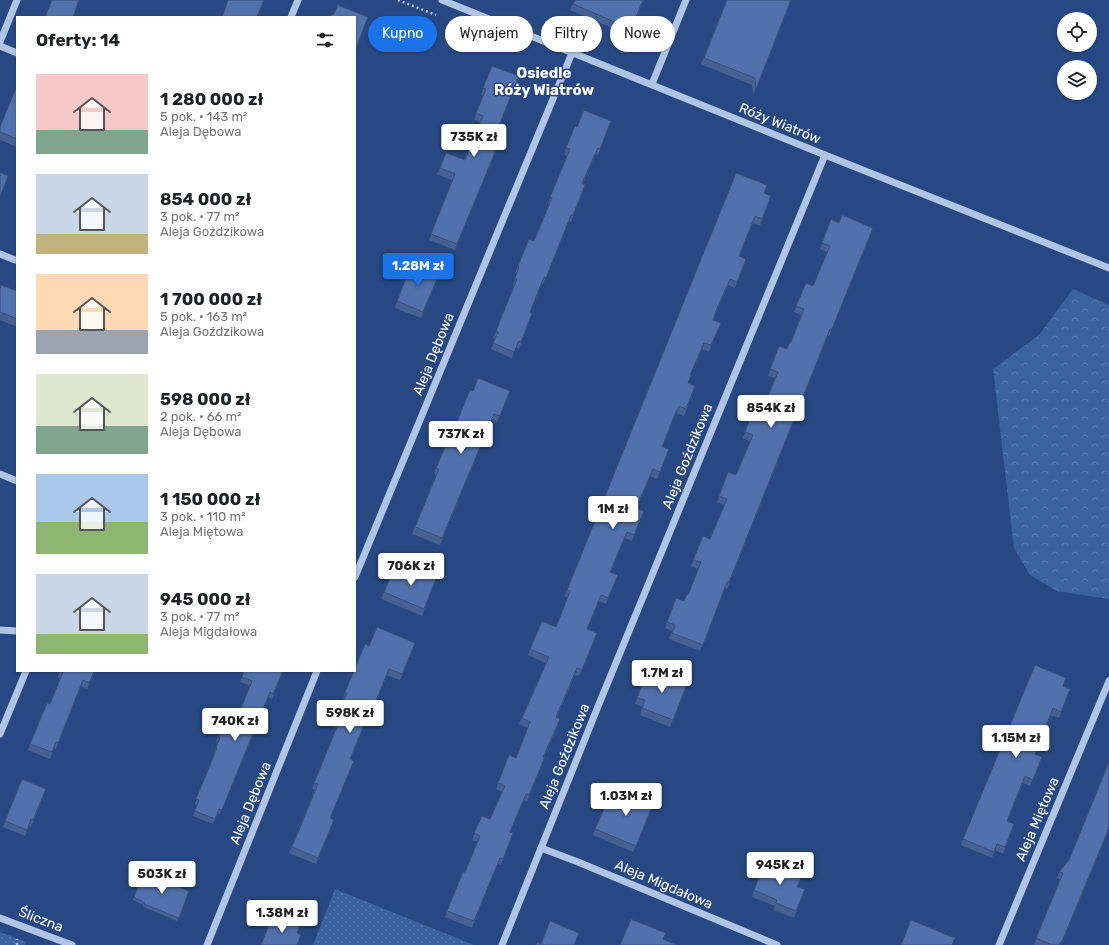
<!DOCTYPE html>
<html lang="pl">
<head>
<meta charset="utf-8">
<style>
  :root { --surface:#fff; --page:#f2f2f2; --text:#202124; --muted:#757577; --accent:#1a73e8 }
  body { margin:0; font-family:Rubik,sans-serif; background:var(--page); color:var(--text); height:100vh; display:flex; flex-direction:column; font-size:15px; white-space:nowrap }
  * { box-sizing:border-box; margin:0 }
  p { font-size:13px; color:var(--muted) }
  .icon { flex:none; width:22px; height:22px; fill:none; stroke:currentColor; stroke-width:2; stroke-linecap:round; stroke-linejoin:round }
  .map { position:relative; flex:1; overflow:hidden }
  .sheet { position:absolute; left:16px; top:16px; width:340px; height:656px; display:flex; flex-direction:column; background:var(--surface); border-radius:0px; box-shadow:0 1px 3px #0004 }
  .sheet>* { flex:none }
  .guide { position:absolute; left:368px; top:16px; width:380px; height:36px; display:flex; gap:8px }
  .controls { position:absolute; left:1057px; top:12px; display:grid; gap:8px }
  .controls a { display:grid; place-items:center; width:40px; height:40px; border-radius:50%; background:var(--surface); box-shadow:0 1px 3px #0004; font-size:20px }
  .price { position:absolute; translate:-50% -34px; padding:0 9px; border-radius:4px; background:#fff; color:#222; font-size:13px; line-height:26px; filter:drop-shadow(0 1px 2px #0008) }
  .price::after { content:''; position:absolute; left:50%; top:24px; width:12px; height:9px; margin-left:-6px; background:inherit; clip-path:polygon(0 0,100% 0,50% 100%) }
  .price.active { background:var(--accent); color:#fff }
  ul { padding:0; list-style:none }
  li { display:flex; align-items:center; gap:12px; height:100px; padding:0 20px }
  li span { display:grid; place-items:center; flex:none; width:112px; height:80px; border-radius:0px; color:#555 }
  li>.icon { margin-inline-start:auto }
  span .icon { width:48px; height:48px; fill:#fffc; stroke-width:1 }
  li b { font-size:17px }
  h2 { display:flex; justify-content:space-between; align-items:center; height:48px; padding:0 20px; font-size:17px }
  .tag { padding:0 14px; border-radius:18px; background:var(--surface); box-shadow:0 1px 3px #0004; font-size:14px; line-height:36px }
  .tag.active { background:var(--accent); color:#fff }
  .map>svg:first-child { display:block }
</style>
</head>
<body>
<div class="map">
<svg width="1109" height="945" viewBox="0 0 1109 945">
  <defs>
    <pattern id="grass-dots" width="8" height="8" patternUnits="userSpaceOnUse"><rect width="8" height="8" fill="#3c619f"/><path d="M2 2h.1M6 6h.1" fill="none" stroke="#5979ad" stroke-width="1.8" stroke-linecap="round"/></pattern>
    <pattern id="forest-crowns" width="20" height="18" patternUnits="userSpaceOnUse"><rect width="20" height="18" fill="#3c619f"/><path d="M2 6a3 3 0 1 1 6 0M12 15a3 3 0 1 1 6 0" fill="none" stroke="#5979ad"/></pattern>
  </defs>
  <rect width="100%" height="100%" fill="#274882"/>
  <g fill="url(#grass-dots)">
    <path d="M335,889L474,945H313Z"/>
    <path d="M0,932L26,942L25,945H0Z"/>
  </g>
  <path fill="url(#forest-crowns)" d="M1073,289L1109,305V599L1057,591L1030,575L1014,548L993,369L1039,335Z"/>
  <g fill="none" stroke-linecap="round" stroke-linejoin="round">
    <g stroke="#b0c5e6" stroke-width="2.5" stroke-dasharray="2 3" stroke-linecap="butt">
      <path d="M398,0L436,15"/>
      <path d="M17,945V939"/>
    </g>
    <g stroke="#b0c5e6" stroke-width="7">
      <path d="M442,0L825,155L1109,268"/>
      <path d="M291,17L298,0"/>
      <path d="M0,42L17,0"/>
      <path d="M0,46L17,53"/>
      <path d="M652,84L686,0"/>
      <path d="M0,254L15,260"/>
      <path d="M0,474L17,481"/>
      <path d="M355,577L572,53"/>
      <path d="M0,630L17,631"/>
      <path d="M0,734L26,671"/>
      <path d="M541,848L578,862L777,945"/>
      <path d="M0,918L72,945"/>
      <path d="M207,945L317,671"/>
      <path d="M502,945L599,704L825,155"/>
      <path d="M999,945L1109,681"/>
    </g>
  </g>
  <g fill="#456193">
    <path d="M644,0L629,35L570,10L573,4Z"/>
    <path d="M727,0H791L753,95L752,85L701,64Z"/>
    <path d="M492,66L490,148L496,150L455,250L429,240L453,181L437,174L440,168L465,160L480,122L474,120L483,96L481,95Z"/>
    <path d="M17,90V147L0,140V127Z"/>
    <path d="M611,121L598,155L595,154L583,184V191L571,222L569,221L543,284H542L530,312L532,313L519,349L516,347L512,358L491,349L495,339L493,338L496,331L514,286L513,285L517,274L515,273L518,266L534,241L549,204H548L567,156L564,154L566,148L577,127Z"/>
    <path d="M764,193L771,196L760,226L753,223L739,256L744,265L735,288L728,285L715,315L713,320L721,323L718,329L709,352L702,349L690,375L688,383L693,393L684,416L676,413L673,420L662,447L669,449L657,479L650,476L637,509L644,511L632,541L625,538L621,545L611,572L618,575L606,604L599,601L587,629L597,633L579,676L575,675L557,717L558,725L544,757L527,802L524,800L510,832L513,833L501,865L497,864L472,928L445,917L447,911L465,872L478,842L472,840L482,816L490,819L502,792L496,789L509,755L516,758L528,728L519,724L546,663L528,655L530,649L556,627L568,597L564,596L567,590Z"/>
    <path d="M831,219L870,234L829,336L828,335L727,589L725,588L700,651L669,639L672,631L665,628L667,622L684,601L688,595L699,569L691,566L703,536L710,539L724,505L717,502L728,472L736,475L750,441L743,438L754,408L762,411L775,378L768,376L779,346L787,349L791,342L801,315L794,312L806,283L813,286L827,252L820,249Z"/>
    <path d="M439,274L421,318L395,308L397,301Z"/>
    <path d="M0,289L17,291V327L0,320Z"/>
    <path d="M473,391H510L497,422L491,420L440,545L412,534L436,475L434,474L436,468Z"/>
    <path d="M397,575L436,579L422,616L381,599L384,592Z"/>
    <path d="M369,646L413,649L400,680L387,675L366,727L364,726L350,760L330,818L331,826L316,864L289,853L315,790L312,789L336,729L335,728L340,716H338L344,699H343L354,671Z"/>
    <path d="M60,671H95L87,689L81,686L56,749L54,748L50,759L28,750L30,744L50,704L60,678L58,677Z"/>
    <path d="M244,671H283L272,699L268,697L220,814L218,813L213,824L193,816L197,805L195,804L215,753H214L218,742L216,741L229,709L239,713L250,686L240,682Z"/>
    <path d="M646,674L654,677L688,682L670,727L640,715L642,707L635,704Z"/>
    <path d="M1063,686L1070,689L1059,718L1051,715L1035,754L1042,757L1040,763L1030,786L1023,783L1007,821L1014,824L1003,854L995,850L992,858L961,845L963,839Z"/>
    <path d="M22,779L44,795L31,827L29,826L25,836L3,827Z"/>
    <path d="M624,804L653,806L633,852L593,835L595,829Z"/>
    <path d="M1105,839L1061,945H1034L1060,880L1057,878L1059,872L1069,860Z"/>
    <path d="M143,874L154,879L189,891L177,921L143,907V905L133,900Z"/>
    <path d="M798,887L805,889L794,918L773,910L775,906L752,897L754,890Z"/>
  </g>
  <path fill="#384f78" d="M1105,839L1061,945H1059Z"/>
  <g fill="#5071ab" stroke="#384f78">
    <path d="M52,0H79L73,17H45Z"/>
    <path d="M228,0H264L257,17H222Z"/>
    <path d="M575,0H643L631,29L573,4Z"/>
    <path d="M727,0H791L756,89L755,78L704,58Z"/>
    <path d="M338,5L368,17L355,51V17H330L332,14L333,15Z"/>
    <path d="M492,66L519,76L490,148L496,150L457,244L431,234L455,174L440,168L446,153L465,160L483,116L476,113L486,89L483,88Z"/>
    <path d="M15,90H17V139L0,132V127Z"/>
    <path d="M584,110L611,121L600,149L598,148L582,183L585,185L573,215H571L546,278L544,277L530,312L532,313L521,342L519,341L514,352L493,343L498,332L496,331L503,313L517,279L515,278L519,267L518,266L529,239L534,241L552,198L550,197L570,149L566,148L575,126L577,127Z"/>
    <path d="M0,172L8,176L0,197Z"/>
    <path d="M736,173L767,185L764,193L771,196L762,219L755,216L739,256L746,259L737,282L730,279L716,311L713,320L721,323L711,345L704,343L690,375H691L688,383L695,386L686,409L679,406L675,414L662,447L669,449L660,472L653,469L636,508L644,511L634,535L627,532L610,572L618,575L608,598L601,595L587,629L597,633L582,670L577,668L556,717L560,719L543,757H545L529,795L526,794L510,832L513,833L503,859L500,858L474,921L447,911L463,872H465L480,836L474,833L482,816L490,819L505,786L498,783L509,755L516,758L530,722L522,718L549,657L530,649L542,621L556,627L570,591L567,590Z"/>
    <path d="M842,215L873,228L832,329H830L729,582H727L703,645L672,633L675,625L667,622L676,598L684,601L687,594L688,595L701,562L693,560L703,536L710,539L727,499L719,496L728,472L736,475L753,435L745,432L754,408L762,411L778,372L770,369L779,346L787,349L790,342H791L804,309L796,306L806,283L813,286L830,246L822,243L831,219L839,223Z"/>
    <path d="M412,263L439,274L423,312L397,301Z"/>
    <path d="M1,285L17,291V319L0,312V289Z"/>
    <path d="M478,378L510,391L500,416L494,414L442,538L415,527L439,469L436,468L446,445H447L470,390L473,391Z"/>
    <path d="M401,565L436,579L424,609L384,592L392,573L397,575Z"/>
    <path d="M377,627L415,643L402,674L389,669L368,720H366L350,759L354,761L330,818L334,820L318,858L292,847L318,784L314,783L339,722H338L342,710L340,709L347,693L345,692L354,671H355V668L365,644L369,646Z"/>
    <path d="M1035,665L1066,678L1063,686L1070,689L1061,712L1053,708L1035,754L1042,757L1033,780L1025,776L1007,821L1014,824L1005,847L997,844L994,852L963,839Z"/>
    <path d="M657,670L688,682L673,720L642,708L645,700L637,698L646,674L654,677Z"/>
    <path d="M61,671H94L89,683L83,680L58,743L56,742L52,752L30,744L47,703L50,704L63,672Z"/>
    <path d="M244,671H283L273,694L270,692L222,810L219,809L215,819L195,811L199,800L196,799L217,748H216L220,737H218L229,709L239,713L252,681L242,677Z"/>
    <path d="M1109,762V826L1107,833L1063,939L1059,945H1052L1036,938L1063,873L1059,872L1069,860Z"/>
    <path d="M22,779L46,789L33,820L31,819L27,830L5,821Z"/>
    <path d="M631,789L655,799L636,846L595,829L609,798L624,804Z"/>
    <path d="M766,861L802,876L797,887L805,889L796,911L776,903L777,900L754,890Z"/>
    <path d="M143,874L154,879L155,877L189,891L179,918L144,904V902L134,897Z"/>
    <path d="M281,918L300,926L297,933L301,935L297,945H261L270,922L279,926Z"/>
    <path d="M631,919L666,933L663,939L677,945H620Z"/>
    <path d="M911,920L955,938L952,945H901Z"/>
    <path d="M550,921L579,933L574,945H536L537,942L541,944Z"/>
  </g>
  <g text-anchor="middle" stroke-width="3" stroke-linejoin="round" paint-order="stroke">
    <g font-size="14" fill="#fff" stroke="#274882">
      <text transform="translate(780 123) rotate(22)" y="5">Róży Wiatrów</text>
      <text transform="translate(433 354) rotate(-68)" y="5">Aleja Dębowa</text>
      <text transform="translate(687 456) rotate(-68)" y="5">Aleja Goździkowa</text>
      <text transform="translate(564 756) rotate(-68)" y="5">Aleja Goździkowa</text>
      <text transform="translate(250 803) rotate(-68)" y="5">Aleja Dębowa</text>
      <text transform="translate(1037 819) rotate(-67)" y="5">Aleja Miętowa</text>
      <text transform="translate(664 884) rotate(23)" y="5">Aleja Migdałowa</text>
      <text transform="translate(41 919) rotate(21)" y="5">Śliczna</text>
    </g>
    <g font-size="15" font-weight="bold" fill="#fff" stroke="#274882">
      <text x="544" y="78">Osiedle<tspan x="544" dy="17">Róży Wiatrów</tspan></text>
    </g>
  </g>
</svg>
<div class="controls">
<a><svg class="icon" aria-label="locate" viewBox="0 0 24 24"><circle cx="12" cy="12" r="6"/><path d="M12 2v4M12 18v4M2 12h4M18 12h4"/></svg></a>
<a><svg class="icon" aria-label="layers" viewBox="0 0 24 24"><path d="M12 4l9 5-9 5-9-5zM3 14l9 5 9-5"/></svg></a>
</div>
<b class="price" style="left:474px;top:158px">735K zł</b>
<b class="price active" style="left:418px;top:287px">1.28M zł</b>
<b class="price" style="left:771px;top:429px">854K zł</b>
<b class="price" style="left:461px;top:455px">737K zł</b>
<b class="price" style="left:613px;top:530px">1M zł</b>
<b class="price" style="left:411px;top:587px">706K zł</b>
<b class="price" style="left:662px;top:694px">1.7M zł</b>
<b class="price" style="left:350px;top:734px">598K zł</b>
<b class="price" style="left:235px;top:742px">740K zł</b>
<b class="price" style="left:1016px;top:759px">1.15M zł</b>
<b class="price" style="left:626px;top:817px">1.03M zł</b>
<b class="price" style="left:780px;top:886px">945K zł</b>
<b class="price" style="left:162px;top:895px">503K zł</b>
<b class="price" style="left:282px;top:934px">1.38M zł</b>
<div class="guide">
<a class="tag active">Kupno</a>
<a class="tag">Wynajem</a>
<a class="tag">Filtry</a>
<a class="tag">Nowe</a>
</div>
<section class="sheet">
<h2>Oferty: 14<svg class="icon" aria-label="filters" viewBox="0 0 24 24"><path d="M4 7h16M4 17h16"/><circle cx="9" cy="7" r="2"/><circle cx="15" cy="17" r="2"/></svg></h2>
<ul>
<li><span style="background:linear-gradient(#f6c9c9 70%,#7fa58c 0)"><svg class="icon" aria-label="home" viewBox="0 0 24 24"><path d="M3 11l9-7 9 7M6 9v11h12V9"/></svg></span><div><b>1 280 000 zł</b><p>5 pok. · 143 m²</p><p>Aleja Dębowa</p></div></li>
<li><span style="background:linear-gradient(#c9d6e8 75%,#c2b280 0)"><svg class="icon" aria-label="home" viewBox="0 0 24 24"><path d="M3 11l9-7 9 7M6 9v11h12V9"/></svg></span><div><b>854 000 zł</b><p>3 pok. · 77 m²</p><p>Aleja Goździkowa</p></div></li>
<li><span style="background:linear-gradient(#ffd9b3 70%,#9aa5b1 0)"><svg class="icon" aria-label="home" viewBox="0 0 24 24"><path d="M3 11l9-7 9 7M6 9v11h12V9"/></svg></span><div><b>1 700 000 zł</b><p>5 pok. · 163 m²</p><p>Aleja Goździkowa</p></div></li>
<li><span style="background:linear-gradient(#dfe7d0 65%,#7fa58c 0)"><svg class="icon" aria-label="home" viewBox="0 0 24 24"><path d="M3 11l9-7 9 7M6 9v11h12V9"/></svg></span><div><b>598 000 zł</b><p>2 pok. · 66 m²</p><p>Aleja Dębowa</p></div></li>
<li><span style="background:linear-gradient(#a9c7e8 60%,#8fb573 0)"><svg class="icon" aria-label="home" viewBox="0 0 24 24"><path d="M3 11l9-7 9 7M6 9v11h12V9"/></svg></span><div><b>1 150 000 zł</b><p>3 pok. · 110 m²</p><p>Aleja Miętowa</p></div></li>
<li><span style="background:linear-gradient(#c9d6e8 75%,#8fb573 0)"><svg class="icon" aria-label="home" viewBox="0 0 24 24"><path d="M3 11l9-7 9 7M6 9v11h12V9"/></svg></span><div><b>945 000 zł</b><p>3 pok. · 77 m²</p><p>Aleja Migdałowa</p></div></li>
</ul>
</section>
</div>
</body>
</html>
